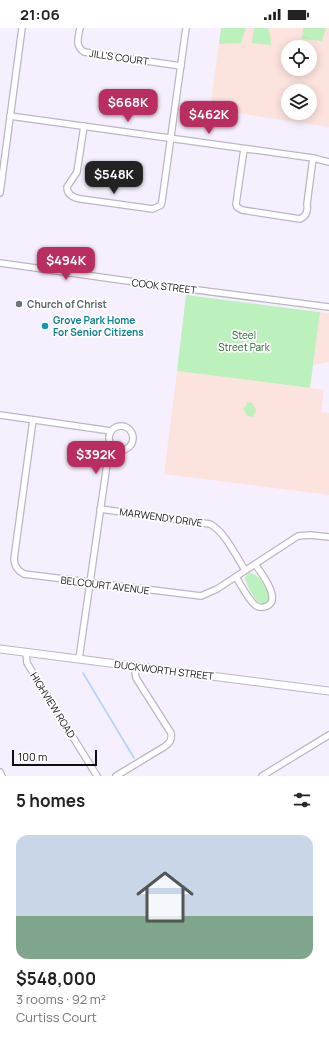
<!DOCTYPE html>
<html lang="en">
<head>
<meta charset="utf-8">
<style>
  :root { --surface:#fff; --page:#f6f6f6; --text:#222; --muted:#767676; --line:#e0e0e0; --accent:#ba2d60 }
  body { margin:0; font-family:Manrope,sans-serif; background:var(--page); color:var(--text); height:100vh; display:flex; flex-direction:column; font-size:15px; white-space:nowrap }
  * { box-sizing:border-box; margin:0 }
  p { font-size:13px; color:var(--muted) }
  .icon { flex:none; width:22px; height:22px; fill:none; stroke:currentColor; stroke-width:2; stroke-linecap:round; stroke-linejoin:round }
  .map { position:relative; height:748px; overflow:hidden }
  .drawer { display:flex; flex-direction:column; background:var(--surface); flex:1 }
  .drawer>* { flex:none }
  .fabs { position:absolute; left:281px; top:12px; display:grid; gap:8px }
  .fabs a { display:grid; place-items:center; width:36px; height:36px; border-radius:50%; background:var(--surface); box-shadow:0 2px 10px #0003; font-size:20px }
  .scale { position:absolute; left:12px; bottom:10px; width:85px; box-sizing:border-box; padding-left:4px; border:2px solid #100e13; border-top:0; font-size:11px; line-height:14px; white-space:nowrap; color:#100e13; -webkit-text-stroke:3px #fff; paint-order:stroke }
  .price { position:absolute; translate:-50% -34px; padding:0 9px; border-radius:8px; background:var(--accent); color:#fff; font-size:13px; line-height:26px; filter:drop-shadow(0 1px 2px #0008) }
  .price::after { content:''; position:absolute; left:50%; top:24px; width:12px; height:9px; margin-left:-6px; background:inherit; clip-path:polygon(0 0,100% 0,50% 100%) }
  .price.selected { background:#222; color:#fff }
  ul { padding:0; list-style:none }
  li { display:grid; align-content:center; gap:8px; height:212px; padding:0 16px }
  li+li { border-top:1px solid var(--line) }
  li span { display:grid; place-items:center; height:124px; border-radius:12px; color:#555 }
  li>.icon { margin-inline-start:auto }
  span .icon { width:72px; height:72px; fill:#fffc; stroke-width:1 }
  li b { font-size:17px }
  h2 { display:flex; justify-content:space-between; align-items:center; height:48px; padding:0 16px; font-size:17px }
  .status { display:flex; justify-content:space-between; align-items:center; height:28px; padding:0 20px; background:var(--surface); direction:ltr }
  .status svg { height:11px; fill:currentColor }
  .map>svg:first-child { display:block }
</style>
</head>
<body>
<div class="status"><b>21:06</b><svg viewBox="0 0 49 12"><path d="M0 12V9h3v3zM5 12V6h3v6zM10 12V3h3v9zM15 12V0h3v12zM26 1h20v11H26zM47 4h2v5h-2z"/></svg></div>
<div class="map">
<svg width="329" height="748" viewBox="0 0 329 748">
  <rect width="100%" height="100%" fill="#f6f0fe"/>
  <g fill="#fde3de" fill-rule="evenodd">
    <path d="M221,0H329V99L210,81ZM288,19H310V41H288ZM288,63H310V85H288Z"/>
    <path d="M320,284L329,285V334L313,337Z"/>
    <path d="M177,343L324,362L321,384L329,385V467L164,446Z"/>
  </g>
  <g fill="#bcf0bc">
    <path d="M221,0H246L241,15L219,16Z"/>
    <path d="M254,0H268L270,5L271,17L252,15Z"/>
    <path d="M303,0H326L322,13L302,11Z"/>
    <path d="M186,267L320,284L310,360L177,343Z"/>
    <path d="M247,374L252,375L256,382L253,389L247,388L243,380L246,378Z"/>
    <path d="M249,545C259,545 267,560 270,569L267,575C264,576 263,577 260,575C255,573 245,555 245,549Z"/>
  </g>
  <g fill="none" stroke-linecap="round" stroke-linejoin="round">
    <path stroke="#afd1fc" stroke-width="1.5" d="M83,645L134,730"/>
    <defs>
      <g id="minor">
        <path d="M80,0C78,10 75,18 84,24L181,38"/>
        <path d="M10,88L313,130L329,134"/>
        <path d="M84,98L77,144L67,159C67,167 74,170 81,171L153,181L161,177L162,173L186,0"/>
        <path d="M244,121L236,176L237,179L242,182L300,191C307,188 308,182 307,176L313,130"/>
        <path d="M0,165L22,0"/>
        <path d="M0,235L135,254L329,279"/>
        <path d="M0,387L111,403"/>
        <path d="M33,392L14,531C15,539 17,542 24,546L201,568L217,561L298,508L310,507L329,509"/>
        <circle cx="121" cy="410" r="12"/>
        <path d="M100,481L210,496C225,504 236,528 245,542"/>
        <path d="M236,549C241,557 248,571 255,577C259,580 262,580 267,578C282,571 261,545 255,536"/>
        <path d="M26,624L27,635L97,748"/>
        <path d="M79,631L108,429L113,419"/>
        <path d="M0,744L2,748"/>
        <path d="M116,748L164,719C170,715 172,712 171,705L136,650L134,638"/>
        <path d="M262,748L329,707"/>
      </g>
      <path id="major" d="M0,621L329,663"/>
    </defs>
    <use href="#minor" stroke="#bcb6c3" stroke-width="8"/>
    <use href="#major" stroke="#bcb6c3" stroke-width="9"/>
    <use href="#minor" stroke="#fff" stroke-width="5.5"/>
    <use href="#major" stroke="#fff" stroke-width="7"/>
  </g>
  <circle fill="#6b7280" stroke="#fff" stroke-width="1.5" cx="19" cy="276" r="4"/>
  <circle fill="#0f9aa8" stroke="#fff" stroke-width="1.5" cx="45" cy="298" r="4"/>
  <g text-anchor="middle" stroke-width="3.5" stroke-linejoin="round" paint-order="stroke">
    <g font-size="10" fill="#100e13" stroke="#fff">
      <text transform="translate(119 29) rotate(8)" y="4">JILL'S COURT</text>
      <text transform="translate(164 258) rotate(7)" y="4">COOK STREET</text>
      <text transform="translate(161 489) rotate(8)" y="4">MARWENDY DRIVE</text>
      <text transform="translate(105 557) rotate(7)" y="4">BELCOURT AVENUE</text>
      <text transform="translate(164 642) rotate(7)" y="4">DUCKWORTH STREET</text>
      <text transform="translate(53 677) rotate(58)" y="4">HIGHVIEW ROAD</text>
    </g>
    <g font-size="10" font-weight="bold" fill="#5b616d" stroke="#fff" text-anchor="start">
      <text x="27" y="280">Church of Christ</text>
    </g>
    <g font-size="10" font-weight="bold" fill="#0d838f" stroke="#fff" text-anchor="start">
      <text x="53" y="296">Grove Park Home<tspan x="53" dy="12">For Senior Citizens</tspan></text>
    </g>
    <g font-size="10" fill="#206426" stroke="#fff">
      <text x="244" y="311">Steel<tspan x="244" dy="12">Street Park</tspan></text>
    </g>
  </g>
</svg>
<div class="fabs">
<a><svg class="icon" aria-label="locate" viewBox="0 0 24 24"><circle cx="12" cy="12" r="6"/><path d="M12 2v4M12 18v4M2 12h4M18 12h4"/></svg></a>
<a><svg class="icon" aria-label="layers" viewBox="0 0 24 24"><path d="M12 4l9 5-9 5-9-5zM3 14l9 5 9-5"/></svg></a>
</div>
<div class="scale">100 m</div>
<b class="price" style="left:128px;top:95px">$668K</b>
<b class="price" style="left:209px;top:107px">$462K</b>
<b class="price selected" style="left:114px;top:167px">$548K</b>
<b class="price" style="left:66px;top:253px">$494K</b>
<b class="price" style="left:96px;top:447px">$392K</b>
</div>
<section class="drawer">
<h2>5 homes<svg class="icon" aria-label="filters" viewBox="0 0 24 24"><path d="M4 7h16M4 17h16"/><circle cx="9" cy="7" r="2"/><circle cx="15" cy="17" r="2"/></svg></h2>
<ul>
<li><span style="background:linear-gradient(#c9d6e8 65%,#7fa58c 0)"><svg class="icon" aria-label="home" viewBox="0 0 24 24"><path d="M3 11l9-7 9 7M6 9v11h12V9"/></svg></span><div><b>$548,000</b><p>3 rooms · 92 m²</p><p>Curtiss Court</p></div></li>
</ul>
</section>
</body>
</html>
